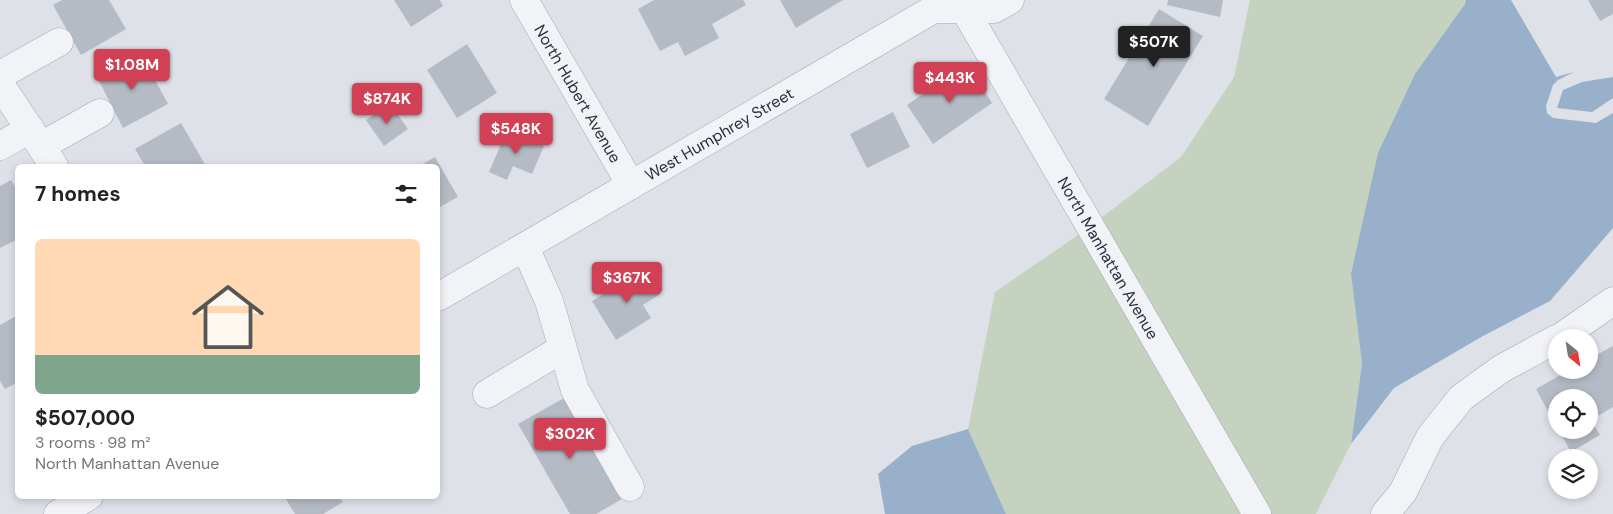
<!DOCTYPE html>
<html lang="en">
<head>
<meta charset="utf-8">
<style>
  :root { --surface:#fff; --page:#f2f2f2; --text:#222; --muted:#767676; --accent:#d14055 }
  body { margin:0; font-family:"DM Sans",sans-serif; background:var(--page); color:var(--text); height:100vh; display:flex; flex-direction:column; font-size:19px; white-space:nowrap }
  * { box-sizing:border-box; margin:0 }
  p { font-size:16px; color:var(--muted) }
  .icon { flex:none; width:28px; height:28px; fill:none; stroke:currentColor; stroke-width:2; stroke-linecap:round; stroke-linejoin:round }
  .map { position:relative; flex:1; overflow:hidden }
  .sheet { position:absolute; left:15px; top:164px; width:425px; height:335px; display:flex; flex-direction:column; background:var(--surface); border-radius:8px; box-shadow:0 2px 8px #0003 }
  .sheet>* { flex:none }
  .needle { width:32px; rotate:150deg }
  .buttons { position:absolute; left:1548px; top:329px; display:grid; gap:10px }
  .buttons a { display:grid; place-items:center; width:50px; height:50px; border-radius:50%; background:var(--surface); box-shadow:0 2px 8px #0003; font-size:25px }
  .price { position:absolute; translate:-50% -42px; padding:0 11px; border-radius:5px; background:var(--accent); color:#fff; font-size:16px; line-height:32px; filter:drop-shadow(0 1px 2px #0008) }
  .price::after { content:''; position:absolute; left:50%; top:30px; width:15px; height:11px; margin-left:-8px; background:inherit; clip-path:polygon(0 0,100% 0,50% 100%) }
  .price.current { background:#222; color:#fff }
  ul { padding:0; list-style:none }
  li { display:grid; align-content:center; gap:10px; height:265px; padding:0 20px }
  li span { display:grid; place-items:center; height:155px; border-radius:8px; color:#555 }
  li>.icon { margin-inline-start:auto }
  span .icon { width:90px; height:90px; fill:#fffc; stroke-width:1 }
  li b { font-size:21px }
  h2 { display:flex; justify-content:space-between; align-items:center; height:60px; padding:0 20px; font-size:21px }
  .map>svg:first-child { display:block }
</style>
</head>
<body>
<div class="map">
<svg width="1613" height="514" viewBox="0 0 1613 514">
  <rect width="100%" height="100%" fill="#dee2e8"/>
  <g fill="#c4d2bf">
    <path d="M1250,0H1466L1351,274L1362,364L1351,444L1316,514H1271L1101,218L1181,157L1234,77Z"/>
    <path d="M1081,233L1242,514H1006L968,429L995,292Z"/>
  </g>
  <g fill="#98b0c9">
    <path d="M1466,0H1511L1556,77L1574,72L1558,80L1553,85L1546,106L1547,113L1553,118L1596,123L1613,113V228L1550,301L1483,336L1394,388L1351,444L1362,364L1351,274L1378,153L1415,74L1465,4Z"/>
    <path d="M1613,77V98L1592,112L1557,108L1563,90L1582,82Z"/>
    <path d="M968,429L1006,514H885L878,474L912,446Z"/>
  </g>
  <g fill="#b5bbc5">
    <path d="M62,0H109L126,29L81,55L53,5Z"/>
    <path d="M394,0H440L443,6L411,27Z"/>
    <path d="M654,0H743L746,5L712,24L719,38L685,56L678,42L660,51L638,9Z"/>
    <path d="M780,0H843L796,28Z"/>
    <path d="M1168,0H1223L1220,17L1167,5Z"/>
    <path d="M1588,0H1613V14L1600,21Z"/>
    <path d="M1159,9L1203,36L1148,126L1104,99Z"/>
    <path d="M467,44L497,93L457,118L427,70Z"/>
    <path d="M141,54L168,104L123,128L97,77Z"/>
    <path d="M967,64L992,103L933,144L907,105Z"/>
    <path d="M390,104L408,129L384,146L366,120Z"/>
    <path d="M893,112L910,147L867,168L850,134Z"/>
    <path d="M181,123L206,166H145L135,149Z"/>
    <path d="M507,130L544,146L532,174L513,166L507,180L489,172Z"/>
    <path d="M435,157L458,197L438,208V166H419Z"/>
    <path d="M11,180L18,192V239L0,248V186Z"/>
    <path d="M644,269L660,294L643,305L651,318L616,340L592,301Z"/>
    <path d="M18,315V382L5,389L0,381V325Z"/>
    <path d="M1613,346V407L1591,420L1600,435L1571,452L1559,430H1589V398H1556V426L1536,389L1569,370H1589V359Z"/>
    <path d="M564,398L622,499L596,514H570L518,424Z"/>
    <path d="M284,496H339L343,502L323,514H295Z"/>
  </g>
  <g fill="none" stroke-linecap="round" stroke-linejoin="round">
    <defs>
      <g id="minor">
        <path id="s1" d="M524,0L631,185"/>
        <path id="s2" d="M959,0L1257,514"/>
        <path d="M0,75L59,42"/>
        <path d="M0,84L54,166"/>
        <path d="M0,146L30,129"/>
        <path d="M41,146L100,113"/>
        <path d="M525,247L549,301L575,390L630,487"/>
        <path id="s3" d="M438,297L934,9H994L1010,0"/>
        <path d="M1560,338L1613,301"/>
        <path d="M487,394L562,349"/>
        <path d="M58,514L89,496"/>
        <path d="M1385,514L1403,492L1430,437L1461,398L1501,369L1556,339"/>
      </g>
    </defs>
    <use href="#minor" stroke="#a3a9b2" stroke-width="29"/>
    <use href="#minor" stroke="#f1f3f6" stroke-width="28"/>
  </g>
  <g text-anchor="middle" stroke-width="4" stroke-linejoin="round" paint-order="stroke">
    <g font-size="16" fill="#27303f" stroke="#eef1f6">
      <text dy="6" stroke="none"><textPath href="#s1" startOffset="108">North Hubert Avenue</textPath></text>
      <text dy="6" stroke="none"><textPath href="#s3" startOffset="325">West Humphrey Street</textPath></text>
      <text dy="6" stroke="none"><textPath href="#s2" startOffset="298">North Manhattan Avenue</textPath></text>
    </g>
  </g>
</svg>
<div class="buttons">
<a><svg class="needle" viewBox="-14 -14 28 28"><path d="M0-13l5 13h-10z" fill="#e53935"/><path d="M0 13l5-13h-10z" fill="#767676"/></svg></a>
<a><svg class="icon" aria-label="locate" viewBox="0 0 24 24"><circle cx="12" cy="12" r="6"/><path d="M12 2v4M12 18v4M2 12h4M18 12h4"/></svg></a>
<a><svg class="icon" aria-label="layers" viewBox="0 0 24 24"><path d="M12 4l9 5-9 5-9-5zM3 14l9 5 9-5"/></svg></a>
</div>
<b class="price current" style="left:1154px;top:68px">$507K</b>
<b class="price" style="left:132px;top:91px">$1.08M</b>
<b class="price" style="left:950px;top:104px">$443K</b>
<b class="price" style="left:387px;top:125px">$874K</b>
<b class="price" style="left:516px;top:155px">$548K</b>
<b class="price" style="left:627px;top:304px">$367K</b>
<b class="price" style="left:570px;top:460px">$302K</b>
<section class="sheet">
<h2>7 homes<svg class="icon" aria-label="filters" viewBox="0 0 24 24"><path d="M4 7h16M4 17h16"/><circle cx="9" cy="7" r="2"/><circle cx="15" cy="17" r="2"/></svg></h2>
<ul>
<li><span style="background:linear-gradient(#ffd9b3 75%,#7fa58c 0)"><svg class="icon" aria-label="home" viewBox="0 0 24 24"><path d="M3 11l9-7 9 7M6 9v11h12V9"/></svg></span><div><b>$507,000</b><p>3 rooms · 98 m²</p><p>North Manhattan Avenue</p></div></li>
</ul>
</section>
</div>
</body>
</html>
